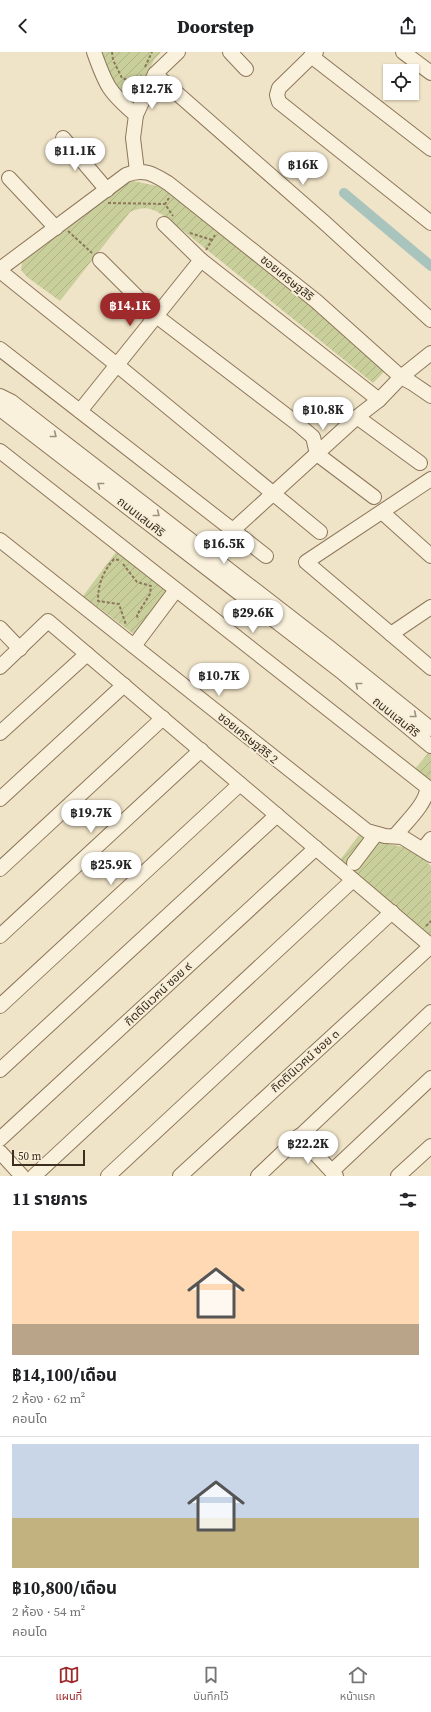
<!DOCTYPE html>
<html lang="th">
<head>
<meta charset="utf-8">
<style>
  :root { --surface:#fff; --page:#f6f6f6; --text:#202124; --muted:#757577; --line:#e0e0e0; --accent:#9e2a2b }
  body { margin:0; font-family:"Source Serif 4","Noto Sans Thai",serif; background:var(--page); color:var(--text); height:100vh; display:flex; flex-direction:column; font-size:15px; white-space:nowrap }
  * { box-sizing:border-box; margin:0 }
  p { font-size:13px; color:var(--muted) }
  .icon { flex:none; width:22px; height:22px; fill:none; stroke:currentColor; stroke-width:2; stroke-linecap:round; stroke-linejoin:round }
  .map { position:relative; height:1124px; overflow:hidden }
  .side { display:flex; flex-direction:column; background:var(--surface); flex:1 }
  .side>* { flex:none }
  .fabs { position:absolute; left:383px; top:12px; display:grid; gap:8px }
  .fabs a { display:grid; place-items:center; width:36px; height:36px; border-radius:0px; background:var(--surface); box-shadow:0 1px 3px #0004; font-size:20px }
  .scale { position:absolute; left:12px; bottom:10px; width:73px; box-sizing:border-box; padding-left:4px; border:2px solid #3d2e20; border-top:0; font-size:11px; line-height:14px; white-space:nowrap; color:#3d2e20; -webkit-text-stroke:3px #f7eed8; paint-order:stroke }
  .price { position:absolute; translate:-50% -34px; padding:0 9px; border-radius:14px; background:#fff; color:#222; font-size:13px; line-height:26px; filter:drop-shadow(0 1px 2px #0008) }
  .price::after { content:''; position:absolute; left:50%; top:24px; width:12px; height:9px; margin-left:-6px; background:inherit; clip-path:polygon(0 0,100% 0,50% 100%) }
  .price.active { background:var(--accent); color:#fff }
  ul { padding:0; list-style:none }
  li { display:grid; align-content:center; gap:8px; height:212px; padding:0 12px }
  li+li { border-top:1px solid var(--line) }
  li span { display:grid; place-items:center; height:124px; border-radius:0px; color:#555 }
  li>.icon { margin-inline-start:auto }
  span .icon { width:72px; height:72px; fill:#fffc; stroke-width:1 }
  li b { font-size:17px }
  h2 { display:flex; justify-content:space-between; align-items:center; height:48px; padding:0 12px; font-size:17px }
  header { display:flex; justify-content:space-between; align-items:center; height:52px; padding:0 12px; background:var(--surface); font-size:18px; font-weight:800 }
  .tabs { display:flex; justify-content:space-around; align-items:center; height:56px; border-top:1px solid var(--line); background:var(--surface); font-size:11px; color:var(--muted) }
  .tabs a { display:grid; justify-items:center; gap:2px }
  .tabs .active { color:var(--accent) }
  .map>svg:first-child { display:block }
</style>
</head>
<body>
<header><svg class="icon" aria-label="back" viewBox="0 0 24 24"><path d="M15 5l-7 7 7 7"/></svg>Doorstep<svg class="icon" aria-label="share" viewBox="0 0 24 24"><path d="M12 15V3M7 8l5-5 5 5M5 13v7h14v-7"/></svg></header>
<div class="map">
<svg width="431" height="1124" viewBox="0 0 431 1124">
  <defs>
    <pattern id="garden-furrows" width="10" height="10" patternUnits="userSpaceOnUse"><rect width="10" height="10" fill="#c9cf9b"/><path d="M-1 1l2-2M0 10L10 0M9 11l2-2" fill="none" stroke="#aeb285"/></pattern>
  </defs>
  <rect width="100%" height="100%" fill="#f0e4c8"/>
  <g fill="url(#garden-furrows)">
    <path d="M102,0H161L154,8L141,35L130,45L120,42L106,15Z"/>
    <path d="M133,129L167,136L390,314L373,331L171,169C155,158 149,152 130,160L60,249L27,225L21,218L22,209L115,138Z"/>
    <path d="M116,500L168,539L135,583L83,544Z"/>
    <path d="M430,699L431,700V736L414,718Z"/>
    <path d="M359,783L383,791L413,797L431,814V886L340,808Z"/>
  </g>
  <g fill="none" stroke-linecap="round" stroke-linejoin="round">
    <path stroke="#a9c4bc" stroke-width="10" d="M344,141L431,214"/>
    <defs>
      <g id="minor">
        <path d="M94,0C106,34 109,40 136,63"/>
        <path d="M230,0L246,17"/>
        <path d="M316,0L279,36L277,43L279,50L431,171"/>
        <path d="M403,0L431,21"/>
        <path d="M311,4L431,97"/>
        <path d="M155,22L325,171L431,268"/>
        <path d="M63,86L107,138"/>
        <path d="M137,119L133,86L136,63L155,22L178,0"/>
        <path d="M9,126L56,176"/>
        <path d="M164,172L201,208L379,348"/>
        <path d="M100,208L155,263L299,373L313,385L317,402L374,445"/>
        <path d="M0,217L126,123C144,116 153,122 168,131L316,249L401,325L412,331L431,344"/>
        <path d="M0,219L117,313L320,480"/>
        <path d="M0,297L266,504"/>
        <path d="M0,344L12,350L330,596L431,677"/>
        <path d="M0,357L343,621L431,694"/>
        <path d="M80,359L201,208"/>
        <path d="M357,365L420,411"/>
        <path d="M0,399L427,735C428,751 404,772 395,784"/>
        <path d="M431,427L306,510L431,616"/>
        <path d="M382,460L431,504"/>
        <path d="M233,478L357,365L379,348L401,325L431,301"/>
        <path d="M0,488L367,779L385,784L402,785L431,803"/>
        <path d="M0,576L20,597"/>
        <path d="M391,582L431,555"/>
        <path d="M134,594L176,538"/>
        <path d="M0,615L48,569L431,894"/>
        <path d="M0,681L87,602"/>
        <path d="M0,747L124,633"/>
        <path d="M423,797L431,787"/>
        <path d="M354,811L376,782"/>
        <path d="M0,817L163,666"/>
        <path d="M0,884L201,698"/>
        <path d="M0,954L240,732"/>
        <path d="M0,1018L277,763"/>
        <path d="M299,1084L336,1124"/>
        <path d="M0,1087L316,796"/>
        <path d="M0,1100L22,1124"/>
        <path d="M332,1119L431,1026"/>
        <path d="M34,1124L353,828"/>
        <path d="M108,1124L392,860"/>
        <path d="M180,1124L431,894"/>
        <path d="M258,1124L431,960"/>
        <path d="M398,1124L431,1094"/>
      </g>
    </defs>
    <use href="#minor" stroke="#8d765c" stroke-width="16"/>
    <g stroke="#8d765c" stroke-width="2" stroke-dasharray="3 2" stroke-linecap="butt">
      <path d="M112,0L113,8L122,26L133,30L141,23"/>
      <path d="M145,15L152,0"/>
      <path d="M169,146L165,152L173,164"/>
      <path d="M108,151L165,152"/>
      <path d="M68,179L92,201"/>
      <path d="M190,181L212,188"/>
      <path d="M206,198L215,183"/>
      <path d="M119,508L114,507C103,520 98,531 98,549L119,552L126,573"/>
      <path d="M123,512L137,530L151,534L150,542L137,563L138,568"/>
      <path d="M426,874L431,869"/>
    </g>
    <use href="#minor" stroke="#faf1dc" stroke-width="14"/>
  </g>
  <defs><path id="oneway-chevron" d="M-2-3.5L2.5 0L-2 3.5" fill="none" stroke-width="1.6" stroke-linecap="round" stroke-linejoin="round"/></defs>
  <g stroke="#9c907e">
    <use href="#oneway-chevron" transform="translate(54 383) rotate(38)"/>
    <use href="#oneway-chevron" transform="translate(100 433) rotate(-142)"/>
    <use href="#oneway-chevron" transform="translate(157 462) rotate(38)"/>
    <use href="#oneway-chevron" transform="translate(358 633) rotate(-141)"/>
    <use href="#oneway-chevron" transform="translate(414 663) rotate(39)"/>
  </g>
  <g text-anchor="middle" stroke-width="4" stroke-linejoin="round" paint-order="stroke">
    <g font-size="12" fill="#3d2e20" stroke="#f7eed8">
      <text transform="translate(287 226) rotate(39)" y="4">ซอยเศรษฐสิริ</text>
      <text transform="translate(141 465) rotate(38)" y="4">ถนนแสนศิริ</text>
      <text transform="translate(396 665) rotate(39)" y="4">ถนนแสนศิริ</text>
      <text transform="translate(248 686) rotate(39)" y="4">ซอยเศรษฐสิริ 2</text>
      <text transform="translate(158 942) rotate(-43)" y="4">กิตตินิเวศน์ ซอย ๙</text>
      <text transform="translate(305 1009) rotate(-42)" y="4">กิตตินิเวศน์ ซอย ๓</text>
    </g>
  </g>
</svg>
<div class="fabs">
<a><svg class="icon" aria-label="locate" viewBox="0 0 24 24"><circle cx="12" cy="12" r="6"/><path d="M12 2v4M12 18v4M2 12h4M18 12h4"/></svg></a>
</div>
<div class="scale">50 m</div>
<b class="price" style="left:152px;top:58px">฿12.7K</b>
<b class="price" style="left:75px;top:120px">฿11.1K</b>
<b class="price" style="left:303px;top:134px">฿16K</b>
<b class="price active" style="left:130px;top:275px">฿14.1K</b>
<b class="price" style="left:323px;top:379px">฿10.8K</b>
<b class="price" style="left:224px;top:513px">฿16.5K</b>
<b class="price" style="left:253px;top:582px">฿29.6K</b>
<b class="price" style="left:219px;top:645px">฿10.7K</b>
<b class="price" style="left:91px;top:782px">฿19.7K</b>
<b class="price" style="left:111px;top:834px">฿25.9K</b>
<b class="price" style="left:308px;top:1113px">฿22.2K</b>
</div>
<section class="side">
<h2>11 รายการ<svg class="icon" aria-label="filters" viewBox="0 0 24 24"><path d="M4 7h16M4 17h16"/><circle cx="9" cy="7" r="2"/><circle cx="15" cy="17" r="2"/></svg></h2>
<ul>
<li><span style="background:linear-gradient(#ffd9b3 75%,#b9a48a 0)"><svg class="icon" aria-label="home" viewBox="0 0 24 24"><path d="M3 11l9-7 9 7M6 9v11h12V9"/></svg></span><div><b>฿14,100/เดือน</b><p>2 ห้อง · 62 m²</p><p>คอนโด</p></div></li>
<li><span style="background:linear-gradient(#c9d6e8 60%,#c2b280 0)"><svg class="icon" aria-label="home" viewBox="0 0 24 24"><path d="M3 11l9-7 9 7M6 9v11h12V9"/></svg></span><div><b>฿10,800/เดือน</b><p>2 ห้อง · 54 m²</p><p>คอนโด</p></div></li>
</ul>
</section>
<nav class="tabs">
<a class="active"><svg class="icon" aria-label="map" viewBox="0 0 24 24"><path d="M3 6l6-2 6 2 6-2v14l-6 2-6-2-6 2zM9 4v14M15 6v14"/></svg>แผนที่</a>
<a><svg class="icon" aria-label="saved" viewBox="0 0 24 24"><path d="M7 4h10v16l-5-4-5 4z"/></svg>บันทึกไว้</a>
<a><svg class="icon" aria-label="home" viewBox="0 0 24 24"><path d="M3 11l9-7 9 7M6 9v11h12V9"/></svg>หน้าแรก</a>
</nav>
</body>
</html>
